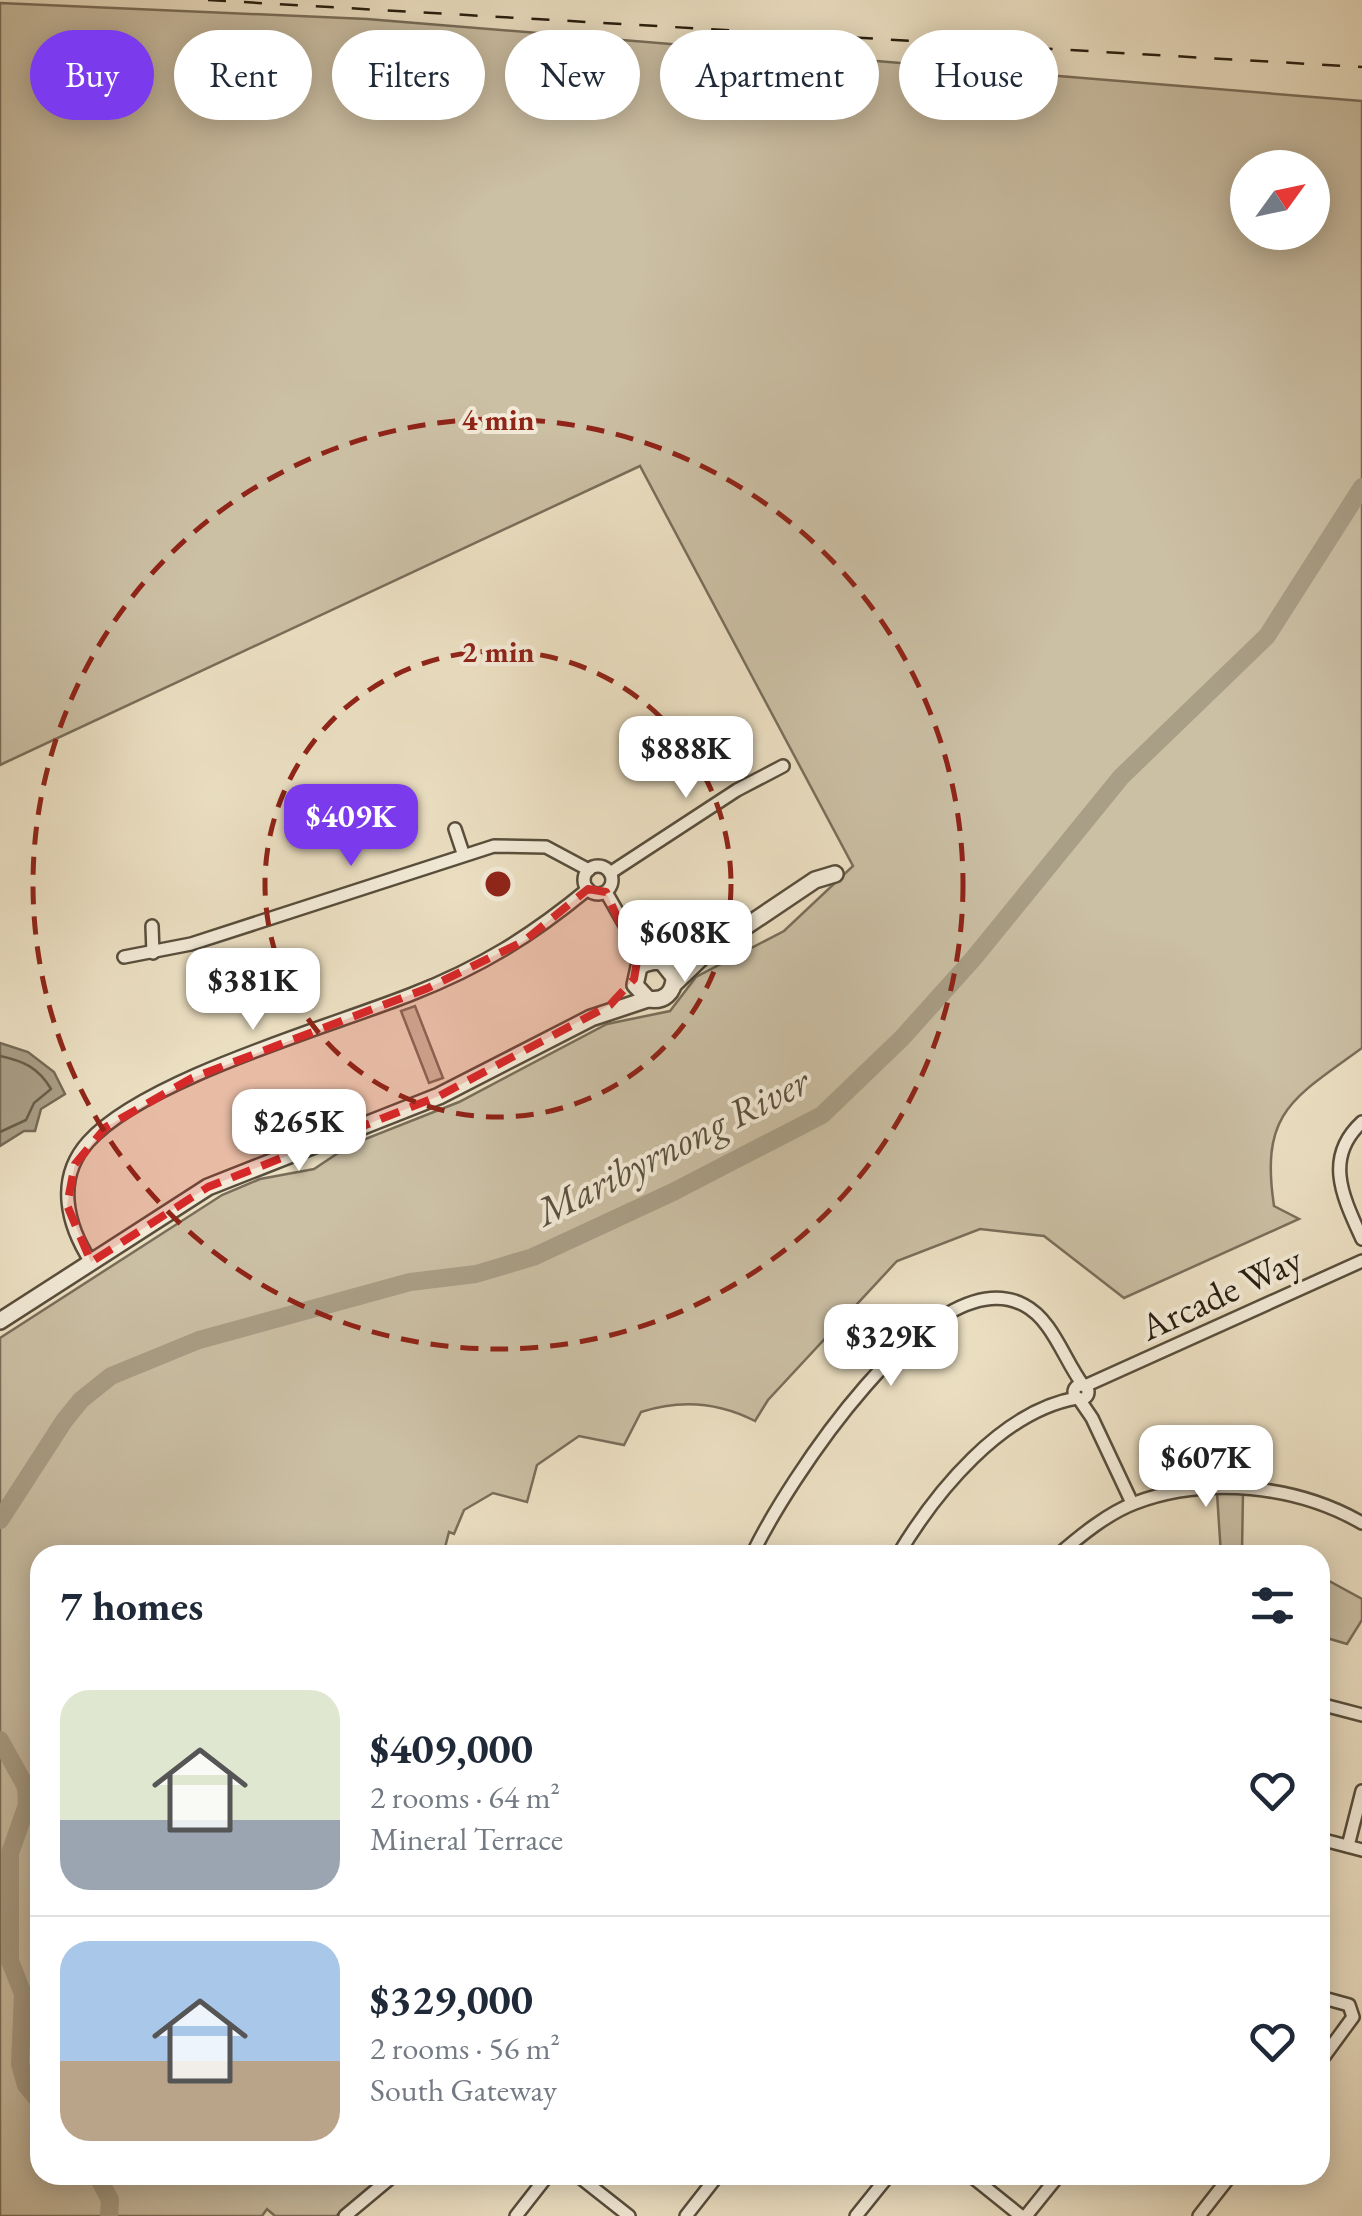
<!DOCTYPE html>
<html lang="en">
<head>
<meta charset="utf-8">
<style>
  :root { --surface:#fff; --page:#f6f6f7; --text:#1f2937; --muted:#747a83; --line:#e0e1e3; --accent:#7c3aed }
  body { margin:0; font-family:"EB Garamond",serif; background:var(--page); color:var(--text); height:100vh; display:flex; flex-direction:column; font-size:38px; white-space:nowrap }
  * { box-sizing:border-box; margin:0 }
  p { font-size:32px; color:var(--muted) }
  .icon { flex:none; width:55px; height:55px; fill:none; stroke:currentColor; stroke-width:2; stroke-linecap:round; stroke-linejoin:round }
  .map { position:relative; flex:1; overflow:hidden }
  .details { position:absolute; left:30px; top:1545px; width:1300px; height:640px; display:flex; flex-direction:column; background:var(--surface); border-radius:30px; box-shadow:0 5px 25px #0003 }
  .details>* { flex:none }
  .guide { position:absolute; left:30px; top:30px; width:1302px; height:90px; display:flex; gap:20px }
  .needle { width:65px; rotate:57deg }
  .controls { position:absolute; left:1230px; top:150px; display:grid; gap:20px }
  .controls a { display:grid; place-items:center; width:100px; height:100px; border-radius:50%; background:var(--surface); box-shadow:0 5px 25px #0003; font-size:50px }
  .price { position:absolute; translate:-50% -85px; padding:0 22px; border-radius:20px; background:#fff; color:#222; font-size:32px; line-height:65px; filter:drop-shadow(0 2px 5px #0008) }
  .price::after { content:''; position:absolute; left:50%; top:60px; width:30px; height:22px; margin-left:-15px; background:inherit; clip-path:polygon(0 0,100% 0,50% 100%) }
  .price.current { background:var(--accent); color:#fff }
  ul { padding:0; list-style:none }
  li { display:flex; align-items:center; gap:30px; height:250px; padding:0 30px }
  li+li { border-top:2px solid var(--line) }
  li span { display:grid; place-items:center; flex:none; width:280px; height:200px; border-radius:30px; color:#555 }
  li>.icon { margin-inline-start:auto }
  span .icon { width:120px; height:120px; fill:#fffc; stroke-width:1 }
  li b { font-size:42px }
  h2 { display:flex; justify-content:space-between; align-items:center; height:120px; padding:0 30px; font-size:42px }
  .pill { padding:0 35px; border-radius:45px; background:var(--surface); box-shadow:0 5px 25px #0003; font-size:35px; line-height:90px }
  .pill.current { background:var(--accent); color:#fff }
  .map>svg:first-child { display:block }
</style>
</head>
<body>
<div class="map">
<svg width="1362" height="2216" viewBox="0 0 1362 2216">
  <rect width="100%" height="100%" fill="#ece0c3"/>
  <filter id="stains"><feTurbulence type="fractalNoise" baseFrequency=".002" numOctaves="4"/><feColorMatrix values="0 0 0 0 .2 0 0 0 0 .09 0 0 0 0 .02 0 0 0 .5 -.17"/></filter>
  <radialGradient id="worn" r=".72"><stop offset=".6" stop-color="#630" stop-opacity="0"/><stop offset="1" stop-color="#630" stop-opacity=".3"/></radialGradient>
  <g fill="#cbbfa4" stroke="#796e5a" stroke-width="2.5" fill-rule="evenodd">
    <path d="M0,3L367,19L1362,101V1048C1292,1099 1260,1112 1274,1206L1299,1219L1124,1298L1044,1236L980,1229L897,1261L768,1400L755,1421C718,1402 681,1399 641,1412L624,1445L579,1436L537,1465L527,1502L493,1493L464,1510L454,1534L449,1532L443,1555H40V2175H383L336,2216H275L267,2209L262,2216H0V1338L222,1195L260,1179L314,1169L350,1145L459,1102L607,1024L670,1011L696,977L784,931L853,866L640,466L0,765ZM1248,168H1312V232H1248Z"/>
    <path d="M415,1006L443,1078L429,1083L401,1011Z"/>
    <path d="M1243,1492L1242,1553L1252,1555H1221L1217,1493Z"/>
    <path d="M1320,1576L1362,1599V1620L1347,1644L1320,1636Z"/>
  </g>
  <path fill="#a99e86" stroke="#756a56" stroke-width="2.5" d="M0,1043L28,1052L54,1072L65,1094L41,1109L35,1131H24L0,1146Z"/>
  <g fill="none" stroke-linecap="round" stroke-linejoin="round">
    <path stroke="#685e4a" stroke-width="2.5" d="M0,1056C23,1061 38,1067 51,1089L34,1103L26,1120L0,1132"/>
    <g stroke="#a99e86" stroke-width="18">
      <path d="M0,1520L64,1421L81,1400L111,1376L199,1340L410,1282L476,1274L533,1257L673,1192L822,1115L902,1038L973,959L1121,777L1267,636L1362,487"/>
      <path d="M0,1740L26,1787L27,1805L10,1853V1961L23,1994L20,2064L26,2085L40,2102"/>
      <path d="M97,2175L110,2200L109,2216"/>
    </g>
    <defs>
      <g id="minor">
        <path d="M455,829L463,853"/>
        <circle cx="598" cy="880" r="14"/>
        <path d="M610,873L737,790L783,766"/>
        <path d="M606,892L634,941L656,960"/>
        <path d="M152,926L153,953"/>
        <path d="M124,957L191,944L494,846L546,847L589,870"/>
        <path d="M1362,1122C1323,1158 1343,1197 1362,1239"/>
        <path d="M91,1262C67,1225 55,1179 88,1142C144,1079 329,1027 412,994C481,967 531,936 588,889"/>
        <circle cx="1081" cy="1392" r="7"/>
        <path d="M1085,1386L1362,1261"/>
        <path d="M1079,1399L1092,1418L1132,1503"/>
        <path d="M752,1555C784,1487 932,1256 1024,1305C1053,1320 1064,1360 1083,1385"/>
        <path d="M898,1555C935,1493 1001,1411 1077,1398"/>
        <path d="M1058,1555C1080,1536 1108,1513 1135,1503C1208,1476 1296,1485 1362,1523"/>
        <path d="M1320,1704L1362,1715"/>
        <path d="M1320,1839L1362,1850"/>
        <path d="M1348,1846L1362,1791"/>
        <path d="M1320,1997L1349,2005L1353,2017L1320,2062"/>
        <path d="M577,2175L629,2216"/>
        <path d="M970,2175L1021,2216"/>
        <path d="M345,2216L394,2175"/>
        <path d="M516,2216L548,2175"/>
        <path d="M686,2216L718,2175"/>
        <path d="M856,2216L889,2175"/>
        <path d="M1026,2216L1059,2175"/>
        <path d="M1199,2216L1231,2175"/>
      </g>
      <g id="tertiary">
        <path d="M662,962L674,977C674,993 664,1002 648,999L635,985L639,967C654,956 674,965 692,959"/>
        <path d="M674,984L705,954L815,880L835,874"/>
        <path d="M0,1321L208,1187L439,1096L591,1018L648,999"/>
      </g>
    </defs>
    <use href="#minor" stroke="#584e3c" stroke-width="16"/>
    <use href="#tertiary" stroke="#584e3c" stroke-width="20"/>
    <use href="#minor" stroke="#f3ebd8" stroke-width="11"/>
    <use href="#tertiary" stroke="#f3ebd8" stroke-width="15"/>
    <path stroke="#271d0f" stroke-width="2.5" stroke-dasharray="18 18" stroke-linecap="butt" d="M208,0L1362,67"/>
  </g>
  <path fill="#d62828" fill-opacity="0.2" stroke="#d62828" stroke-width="8" stroke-dasharray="20 12" stroke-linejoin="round" d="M588,889L606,892L637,961L634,979L610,1005L439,1096L208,1187L91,1262L67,1205L75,1164L106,1127L192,1078L428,988L524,941Z"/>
  <g fill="none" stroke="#8f2418" stroke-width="5" stroke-dasharray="18 12">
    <circle cx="498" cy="884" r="233"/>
    <circle cx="498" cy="884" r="465"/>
  </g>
  <g text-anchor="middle" stroke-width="8" stroke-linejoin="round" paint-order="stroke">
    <g font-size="38" fill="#271d0f" stroke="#f3ebd8">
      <text transform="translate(1221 1293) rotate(-25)" y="13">Arcade Way</text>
    </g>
    <g font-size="40" font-style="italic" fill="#5b513f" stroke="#f3ebd8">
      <text transform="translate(672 1146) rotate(-27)" y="14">Maribyrnong River</text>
    </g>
  </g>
  <circle cx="498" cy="884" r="15" fill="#8f2418" stroke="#f3ebd8" stroke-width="5"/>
  <g font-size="30" text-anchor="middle" font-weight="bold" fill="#8f2418" stroke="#f3ebd8" stroke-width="8" stroke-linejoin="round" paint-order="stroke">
    <text x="498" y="430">4 min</text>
    <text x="498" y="662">2 min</text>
  </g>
  <rect width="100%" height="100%" filter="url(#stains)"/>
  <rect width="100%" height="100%" fill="url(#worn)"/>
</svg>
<div class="controls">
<a><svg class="needle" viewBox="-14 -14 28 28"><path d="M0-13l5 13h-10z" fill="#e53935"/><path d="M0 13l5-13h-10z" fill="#747a83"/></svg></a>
</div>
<b class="price" style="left:686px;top:801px">$888K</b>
<b class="price current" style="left:351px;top:869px">$409K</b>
<b class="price" style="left:685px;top:985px">$608K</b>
<b class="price" style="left:253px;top:1033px">$381K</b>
<b class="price" style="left:299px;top:1174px">$265K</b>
<b class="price" style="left:891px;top:1389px">$329K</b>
<b class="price" style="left:1206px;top:1510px">$607K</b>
<div class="guide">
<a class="pill current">Buy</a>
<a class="pill">Rent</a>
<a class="pill">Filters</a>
<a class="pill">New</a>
<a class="pill">Apartment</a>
<a class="pill">House</a>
</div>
<section class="details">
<h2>7 homes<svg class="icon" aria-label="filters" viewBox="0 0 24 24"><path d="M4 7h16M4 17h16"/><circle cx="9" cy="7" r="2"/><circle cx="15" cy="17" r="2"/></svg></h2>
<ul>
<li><span style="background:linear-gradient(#dfe7d0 65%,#9aa5b1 0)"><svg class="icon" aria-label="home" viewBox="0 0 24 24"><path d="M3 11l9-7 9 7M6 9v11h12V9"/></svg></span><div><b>$409,000</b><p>2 rooms · 64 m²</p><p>Mineral Terrace</p></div><svg class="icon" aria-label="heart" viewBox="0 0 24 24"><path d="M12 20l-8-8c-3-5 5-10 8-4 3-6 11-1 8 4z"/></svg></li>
<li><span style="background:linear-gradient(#a9c7e8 60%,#b9a48a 0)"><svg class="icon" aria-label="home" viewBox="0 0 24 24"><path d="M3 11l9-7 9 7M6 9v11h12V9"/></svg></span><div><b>$329,000</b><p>2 rooms · 56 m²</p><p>South Gateway</p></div><svg class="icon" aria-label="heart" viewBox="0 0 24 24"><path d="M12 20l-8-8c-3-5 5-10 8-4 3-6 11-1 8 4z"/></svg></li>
</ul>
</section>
</div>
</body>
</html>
